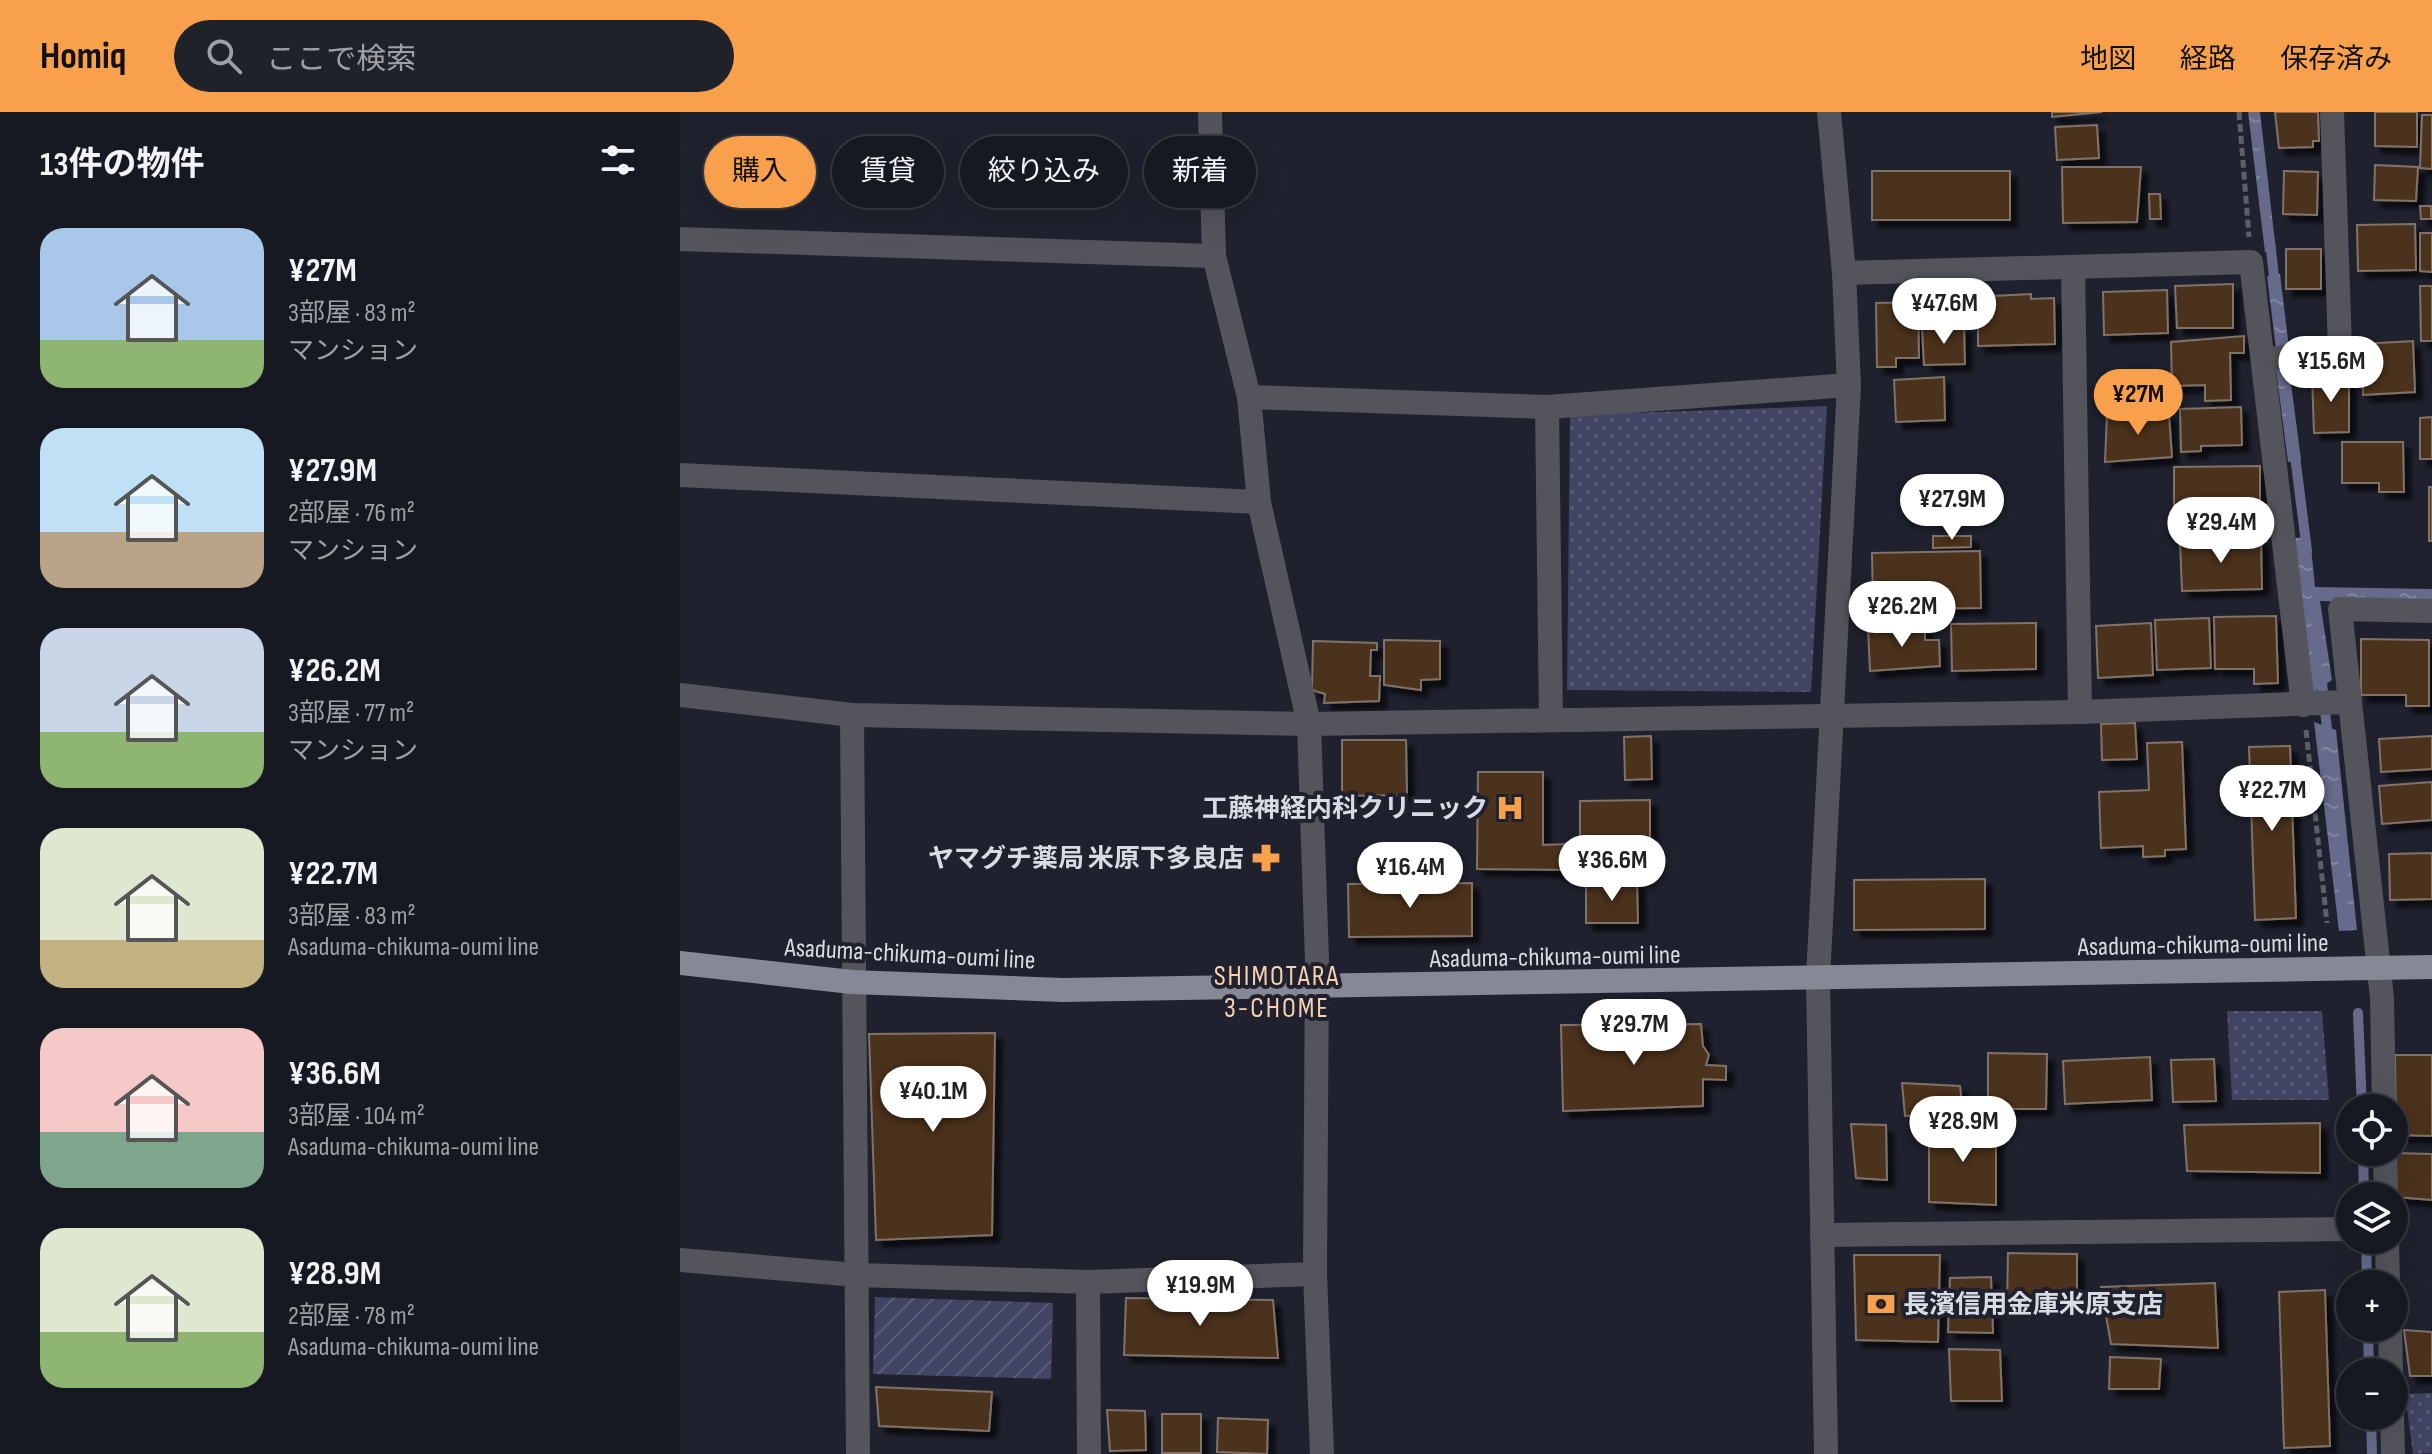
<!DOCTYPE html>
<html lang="ja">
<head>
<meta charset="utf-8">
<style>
  :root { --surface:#171922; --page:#20222a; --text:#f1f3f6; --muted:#9ea0a5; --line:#363840; --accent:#f8a04c }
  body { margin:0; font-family:"Sofia Sans Condensed","Noto Sans JP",sans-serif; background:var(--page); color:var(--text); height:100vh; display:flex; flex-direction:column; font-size:30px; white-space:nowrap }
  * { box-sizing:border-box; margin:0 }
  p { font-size:26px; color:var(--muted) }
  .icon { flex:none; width:44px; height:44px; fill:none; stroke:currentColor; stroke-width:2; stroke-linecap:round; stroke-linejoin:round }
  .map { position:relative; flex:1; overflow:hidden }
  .side { display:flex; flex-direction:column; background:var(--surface); width:680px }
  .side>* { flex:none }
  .top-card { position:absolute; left:24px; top:24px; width:760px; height:72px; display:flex; gap:16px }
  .buttons { position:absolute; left:1656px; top:982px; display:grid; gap:16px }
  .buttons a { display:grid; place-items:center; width:72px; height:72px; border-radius:50%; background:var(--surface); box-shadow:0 8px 32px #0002,0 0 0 2px var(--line); font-size:40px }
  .price { position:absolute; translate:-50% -68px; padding:0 18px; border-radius:28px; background:#fff; color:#222; font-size:26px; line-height:52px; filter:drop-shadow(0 2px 4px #0008) }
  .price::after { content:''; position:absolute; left:50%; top:48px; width:24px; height:18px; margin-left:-12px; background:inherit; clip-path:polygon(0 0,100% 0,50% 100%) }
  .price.active { background:var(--accent); color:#111 }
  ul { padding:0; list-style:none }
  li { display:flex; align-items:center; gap:24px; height:200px; padding:0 40px }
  li span { display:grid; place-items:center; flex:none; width:224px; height:160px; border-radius:24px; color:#555 }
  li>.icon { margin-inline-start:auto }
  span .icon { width:96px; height:96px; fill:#fffc; stroke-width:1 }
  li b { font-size:34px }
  h2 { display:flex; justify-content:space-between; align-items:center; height:96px; padding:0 40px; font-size:34px }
  .tag { padding:0 28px; border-radius:36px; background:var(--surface); box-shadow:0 8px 32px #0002,0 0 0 2px var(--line); font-size:28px; line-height:72px }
  .tag.active { background:var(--accent); color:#111 }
  header { display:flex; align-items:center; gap:48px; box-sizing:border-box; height:112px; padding:0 40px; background:var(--accent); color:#111 }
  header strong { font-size:38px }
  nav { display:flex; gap:44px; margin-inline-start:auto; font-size:28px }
  .search { width:560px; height:72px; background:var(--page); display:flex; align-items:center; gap:20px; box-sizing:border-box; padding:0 28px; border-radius:44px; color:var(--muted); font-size:30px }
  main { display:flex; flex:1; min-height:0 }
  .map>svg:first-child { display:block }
</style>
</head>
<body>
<header>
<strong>Homiq</strong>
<div class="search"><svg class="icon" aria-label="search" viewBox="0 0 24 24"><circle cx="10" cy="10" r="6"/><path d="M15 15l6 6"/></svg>ここで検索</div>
<nav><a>地図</a><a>経路</a><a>保存済み</a></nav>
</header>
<main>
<section class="side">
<h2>13件の物件<svg class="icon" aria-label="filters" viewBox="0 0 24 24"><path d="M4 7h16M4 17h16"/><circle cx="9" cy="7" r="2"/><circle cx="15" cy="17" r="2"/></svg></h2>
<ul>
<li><span style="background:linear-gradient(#a9c7e8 70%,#8fb573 0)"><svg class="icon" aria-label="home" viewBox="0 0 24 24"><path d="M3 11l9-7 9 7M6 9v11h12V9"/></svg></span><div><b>¥27M</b><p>3部屋 · 83 m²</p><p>マンション</p></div></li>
<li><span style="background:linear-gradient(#bfe0f5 65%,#b9a48a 0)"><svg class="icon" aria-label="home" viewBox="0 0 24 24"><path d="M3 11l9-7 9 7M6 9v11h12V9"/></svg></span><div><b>¥27.9M</b><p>2部屋 · 76 m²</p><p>マンション</p></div></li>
<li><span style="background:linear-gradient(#c9d6e8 65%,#8fb573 0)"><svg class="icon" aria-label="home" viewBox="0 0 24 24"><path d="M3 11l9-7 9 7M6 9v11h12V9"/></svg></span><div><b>¥26.2M</b><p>3部屋 · 77 m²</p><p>マンション</p></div></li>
<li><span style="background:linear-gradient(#dfe7d0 70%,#c2b280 0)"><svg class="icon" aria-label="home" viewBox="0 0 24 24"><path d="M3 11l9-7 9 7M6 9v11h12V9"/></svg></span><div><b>¥22.7M</b><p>3部屋 · 83 m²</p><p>Asaduma-chikuma-oumi line</p></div></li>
<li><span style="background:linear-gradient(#f6c9c9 65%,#7fa58c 0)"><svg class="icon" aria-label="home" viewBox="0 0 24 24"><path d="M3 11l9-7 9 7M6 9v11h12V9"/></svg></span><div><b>¥36.6M</b><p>3部屋 · 104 m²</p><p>Asaduma-chikuma-oumi line</p></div></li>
<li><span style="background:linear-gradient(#dfe7d0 65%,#8fb573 0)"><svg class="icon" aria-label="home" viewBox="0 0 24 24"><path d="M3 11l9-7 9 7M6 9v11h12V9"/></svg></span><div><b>¥28.9M</b><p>2部屋 · 78 m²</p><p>Asaduma-chikuma-oumi line</p></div></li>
</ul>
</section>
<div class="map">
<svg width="1752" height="1342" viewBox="0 0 1752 1342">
  <defs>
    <pattern id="grass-dots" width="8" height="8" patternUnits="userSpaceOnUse" patternTransform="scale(2)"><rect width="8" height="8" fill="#414462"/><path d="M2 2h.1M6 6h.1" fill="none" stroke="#5c5e78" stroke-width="1.8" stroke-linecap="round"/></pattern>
    <pattern id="garden-furrows" width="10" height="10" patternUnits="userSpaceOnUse" patternTransform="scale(2)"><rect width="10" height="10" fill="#414462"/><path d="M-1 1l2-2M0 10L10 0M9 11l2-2" fill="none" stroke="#5c5e78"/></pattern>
    <pattern id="water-ripples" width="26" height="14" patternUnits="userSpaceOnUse" patternTransform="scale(2)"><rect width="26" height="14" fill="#666a8b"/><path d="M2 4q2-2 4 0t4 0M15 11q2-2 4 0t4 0" fill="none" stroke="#8286a1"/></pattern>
    <filter id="shadow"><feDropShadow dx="7" dy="7" stdDeviation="2" flood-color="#0009"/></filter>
  </defs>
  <rect width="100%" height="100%" fill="#1f212e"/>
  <g fill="url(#grass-dots)">
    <path d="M1147,294L1131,580L887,578L890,303Z"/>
    <path d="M1547,899H1642L1649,988H1552Z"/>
    <path d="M1752,1281V1341L1733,1342L1725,1282Z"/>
  </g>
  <path fill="url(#garden-furrows)" d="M195,1185L373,1191L371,1267L193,1262Z"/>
  <g fill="url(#water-ripples)">
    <path d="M1568,0H1580L1596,139L1585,140Z"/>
    <path d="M1600,162L1609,236L1596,237L1587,164Z"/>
    <path d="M1609,256L1621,348L1608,350L1596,257Z"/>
    <path d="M1630,425L1635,475L1752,477V493L1640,489L1652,568L1632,582L1615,426Z"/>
    <path d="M1634,610L1656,618L1677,818L1659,819Z"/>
  </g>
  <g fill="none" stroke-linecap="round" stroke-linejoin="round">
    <g stroke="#666a8b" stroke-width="10">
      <path d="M1590,129L1595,173"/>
      <path d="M1614,336L1627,439"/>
      <path d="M1641,562L1648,626"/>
      <path d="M1678,901L1682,996"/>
      <path d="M1683,1040L1684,1084"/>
      <path d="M1686,1128L1687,1172"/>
      <path d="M1688,1216L1689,1260"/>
      <path d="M1691,1304L1692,1342"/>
    </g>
  </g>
  <g fill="#4c321c" stroke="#817267" stroke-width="2" filter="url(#shadow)">
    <path d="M1372,0H1422L1372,5Z"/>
    <path d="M1595,0H1638L1639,29H1633V35L1599,36Z"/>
    <path d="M1695,0H1737V35L1695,34Z"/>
    <path d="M1742,3H1752V57L1740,56Z"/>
    <path d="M1417,13L1419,46L1377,48L1375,15Z"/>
    <path d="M1695,53L1738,55L1736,89L1694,88Z"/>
    <path d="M1382,55H1461L1457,110L1383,111Z"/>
    <rect x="1192" y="59" width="138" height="49"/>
    <path d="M1604,59L1638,60L1637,103L1603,102Z"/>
    <path d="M1469,82H1480L1481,107H1470Z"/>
    <path d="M1740,94H1751V107H1741Z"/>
    <path d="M1735,112L1736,158L1678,159L1677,113Z"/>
    <path d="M1740,121H1752V160L1740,159Z"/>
    <rect x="1606" y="137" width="35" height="40"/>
    <path d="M1553,172V216H1497L1495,174Z"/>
    <path d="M1740,174H1752V229H1741Z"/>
    <path d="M1487,178L1488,221L1424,223L1423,180Z"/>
    <path d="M1351,182V187L1374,186L1375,232L1298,234V206H1312V184Z"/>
    <path d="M1238,190L1239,246H1216V255H1197L1196,191Z"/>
    <path d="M1284,215L1285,252L1244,253L1242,216Z"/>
    <path d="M1564,224V241H1550L1551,288L1525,289V273L1492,274L1491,230Z"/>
    <path d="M1733,229L1735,280L1683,283L1681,232Z"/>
    <path d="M1632,264H1669V320L1634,321Z"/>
    <path d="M1264,265L1265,308L1216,310L1214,268Z"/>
    <path d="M1561,295L1562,333L1521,334V339L1501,340L1500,297Z"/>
    <path d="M1427,302H1489L1492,345L1425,350Z"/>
    <path d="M1752,305V347H1740V306Z"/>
    <path d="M1662,330H1723L1724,380H1699V371H1662Z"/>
    <path d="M1580,354V408H1554V418H1536V406H1526V419L1494,420V355Z"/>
    <rect x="1749" y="375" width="3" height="54"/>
    <path d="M1253,424H1291V435L1253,436Z"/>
    <path d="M1581,428L1582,477L1502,479L1500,430Z"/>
    <path d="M1300,439L1301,496L1193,497L1192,441Z"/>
    <path d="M1596,504L1598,571L1574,572V557H1535L1534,505Z"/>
    <path d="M1529,506L1531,556L1477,558L1475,508Z"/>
    <path d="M1356,511V557L1272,559L1271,512Z"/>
    <path d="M1471,511L1473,563L1418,566L1416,514Z"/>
    <path d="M1245,515V528H1259L1260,554L1190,559L1188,517Z"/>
    <path d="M1681,527L1749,528V594H1726V583H1681Z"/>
    <path d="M704,528L760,529V567L741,568V578L704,573Z"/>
    <path d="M633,529L697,531V538H691L690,564H700L699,589L644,591L645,582L632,578Z"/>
    <path d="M1455,611L1457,647L1422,648L1421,612Z"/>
    <path d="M971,624L972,667L945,668L944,625Z"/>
    <path d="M1752,624V657L1701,660L1699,627Z"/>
    <path d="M662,628H726L727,683L662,684Z"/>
    <path d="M1502,630L1506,737L1485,738V744L1463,745V734L1421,736L1419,680L1469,678L1467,631Z"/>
    <path d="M1610,634L1616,806L1575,808L1569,635Z"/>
    <path d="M798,660H863V733L887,732V758L797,757Z"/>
    <path d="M1752,670V708L1702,712L1699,674Z"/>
    <path d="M970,688V742H900V689Z"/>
    <path d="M1752,741V787L1710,788L1709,742Z"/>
    <path d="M1305,767V817L1174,818V768Z"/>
    <path d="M957,770L958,811H906V771Z"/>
    <path d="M792,771V824L669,825L668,772Z"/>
    <path d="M1021,912L1023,934L1029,943L1026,953L1046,954V968L1023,967V994L883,999L881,913Z"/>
    <path d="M315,921L312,1123L196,1128L189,922Z"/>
    <path d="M1308,941L1367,942L1366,997H1308Z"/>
    <path d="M1715,943H1752V1024L1716,1023Z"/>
    <path d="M1470,945L1472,988L1385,992L1383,949Z"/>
    <path d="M1534,947L1536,989L1493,990L1491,948Z"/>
    <path d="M1222,971L1280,974L1283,1000L1225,1004Z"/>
    <path d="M1640,1011V1061L1507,1059L1504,1013Z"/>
    <path d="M1171,1012L1206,1013L1207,1068L1176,1066Z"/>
    <path d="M1316,1012V1093L1249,1090V1014Z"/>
    <path d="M1716,1041L1752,1042V1088L1716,1085Z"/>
    <path d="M1328,1141L1397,1142V1191L1327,1190Z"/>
    <path d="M1174,1143H1260L1258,1230L1176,1228Z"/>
    <path d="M1311,1165L1313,1221L1268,1220L1270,1166Z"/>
    <path d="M1535,1171L1538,1236L1431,1232L1421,1175Z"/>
    <path d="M1645,1178L1650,1334L1604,1336L1599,1180Z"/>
    <path d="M446,1186L593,1188L598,1246L444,1243Z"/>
    <path d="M1724,1218L1752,1220V1264H1730Z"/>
    <path d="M1269,1237L1320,1238L1322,1289H1271Z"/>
    <path d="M1430,1245L1481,1247L1479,1277H1429Z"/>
    <path d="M196,1275L312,1280L309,1319L199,1314Z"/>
    <path d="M427,1298L465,1299L466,1338L430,1339Z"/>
    <rect x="482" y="1302" width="39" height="39"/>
    <path d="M538,1306L588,1308L587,1342L537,1340Z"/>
  </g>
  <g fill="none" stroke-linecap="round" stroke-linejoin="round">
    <g stroke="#5d5f6b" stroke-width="5" stroke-dasharray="8 4" stroke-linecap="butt">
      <path d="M1559,0L1569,125"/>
      <path d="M1626,618L1647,811"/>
    </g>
    <g stroke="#54555c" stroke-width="24">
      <path d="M530,0L534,144L569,285L579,390L629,612L637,849L635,1162L642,1342"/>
      <path d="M0,127L534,144"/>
      <path d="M1393,155L1400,600"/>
      <path d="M1164,161L1571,150L1623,593"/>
      <path d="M1583,248L1660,237L1652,0"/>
      <path d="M569,285L867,295L1169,273"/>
      <path d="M867,295L871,607"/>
      <path d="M0,363L579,390"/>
      <path d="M0,583L172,603L629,612L1400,600L1667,590"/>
      <path d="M172,603L178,1342"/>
      <path d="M1704,996L1702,886L1660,497L1752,499"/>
      <path d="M1705,1040L1706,1084"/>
      <path d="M1142,1123L1670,1117"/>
      <path d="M1707,1128L1708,1172"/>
      <path d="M0,1148L177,1163L408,1170L635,1162"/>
      <path d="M408,1170L409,1342"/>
      <path d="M1710,1216L1711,1260"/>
      <path d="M1712,1304L1713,1342"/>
      <path d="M1146,1342L1138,866L1169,273L1164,161L1149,0"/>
    </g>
    <path stroke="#868896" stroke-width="24" d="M0,851L172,870L383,878L1752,855"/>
  </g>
  <defs>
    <symbol id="hospital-bare" viewBox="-9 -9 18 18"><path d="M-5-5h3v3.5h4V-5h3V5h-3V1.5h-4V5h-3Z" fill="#f8a04c" stroke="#1f212e" stroke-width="2.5" paint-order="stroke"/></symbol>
    <symbol id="pharmacy-bare" viewBox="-9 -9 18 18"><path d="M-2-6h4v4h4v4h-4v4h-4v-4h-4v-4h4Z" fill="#f8a04c" stroke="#1f212e" stroke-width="2.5" paint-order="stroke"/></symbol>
    <symbol id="bank-bare" viewBox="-9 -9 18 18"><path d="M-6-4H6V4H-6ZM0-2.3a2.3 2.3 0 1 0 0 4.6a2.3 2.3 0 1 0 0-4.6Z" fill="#f8a04c" stroke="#1f212e" stroke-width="2.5" paint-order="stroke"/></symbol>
  </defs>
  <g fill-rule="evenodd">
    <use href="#hospital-bare" x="810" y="676" width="40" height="40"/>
    <use href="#pharmacy-bare" x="566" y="726" width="40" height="40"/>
    <use href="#bank-bare" x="1181" y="1172" width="40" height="40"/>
  </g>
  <g text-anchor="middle" stroke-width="8" stroke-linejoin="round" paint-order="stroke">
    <g font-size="26" font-weight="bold" fill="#d9dbe4" stroke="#1f212e" text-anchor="end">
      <text x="808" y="705">工藤神経内科クリニック</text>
      <text x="564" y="755">ヤマグチ薬局 米原下多良店</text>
      <text x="1223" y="1201" text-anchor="start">長濱信用金庫米原支店</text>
    </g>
    <g font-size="26" fill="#d9dbe4" stroke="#1f212e">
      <text transform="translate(1523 832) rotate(-1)" y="9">Asaduma-chikuma-oumi line</text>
      <text transform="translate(230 841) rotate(3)" y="9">Asaduma-chikuma-oumi line</text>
      <text transform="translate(875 844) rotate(-1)" y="9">Asaduma-chikuma-oumi line</text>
    </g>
    <g font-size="28" letter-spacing="2" fill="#f7d1b1" stroke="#1f212e">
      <text x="597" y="873">SHIMOTARA<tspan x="597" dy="32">3-CHOME</tspan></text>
    </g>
  </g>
</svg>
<div class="buttons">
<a><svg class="icon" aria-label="locate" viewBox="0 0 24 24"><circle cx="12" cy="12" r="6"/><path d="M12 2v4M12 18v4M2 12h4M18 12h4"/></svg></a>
<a><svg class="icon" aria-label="layers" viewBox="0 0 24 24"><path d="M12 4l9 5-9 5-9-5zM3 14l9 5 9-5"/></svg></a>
<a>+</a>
<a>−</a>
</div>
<b class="price" style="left:1264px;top:234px">¥47.6M</b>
<b class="price" style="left:1651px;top:292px">¥15.6M</b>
<b class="price active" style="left:1458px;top:325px">¥27M</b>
<b class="price" style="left:1272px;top:430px">¥27.9M</b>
<b class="price" style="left:1541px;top:453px">¥29.4M</b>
<b class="price" style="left:1222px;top:537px">¥26.2M</b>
<b class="price" style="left:1592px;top:721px">¥22.7M</b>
<b class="price" style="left:932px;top:791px">¥36.6M</b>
<b class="price" style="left:730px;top:798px">¥16.4M</b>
<b class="price" style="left:954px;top:955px">¥29.7M</b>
<b class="price" style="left:253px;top:1022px">¥40.1M</b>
<b class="price" style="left:1283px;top:1052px">¥28.9M</b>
<b class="price" style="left:520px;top:1216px">¥19.9M</b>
<div class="top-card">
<a class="tag active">購入</a>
<a class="tag">賃貸</a>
<a class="tag">絞り込み</a>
<a class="tag">新着</a>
</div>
</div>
</main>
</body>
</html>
